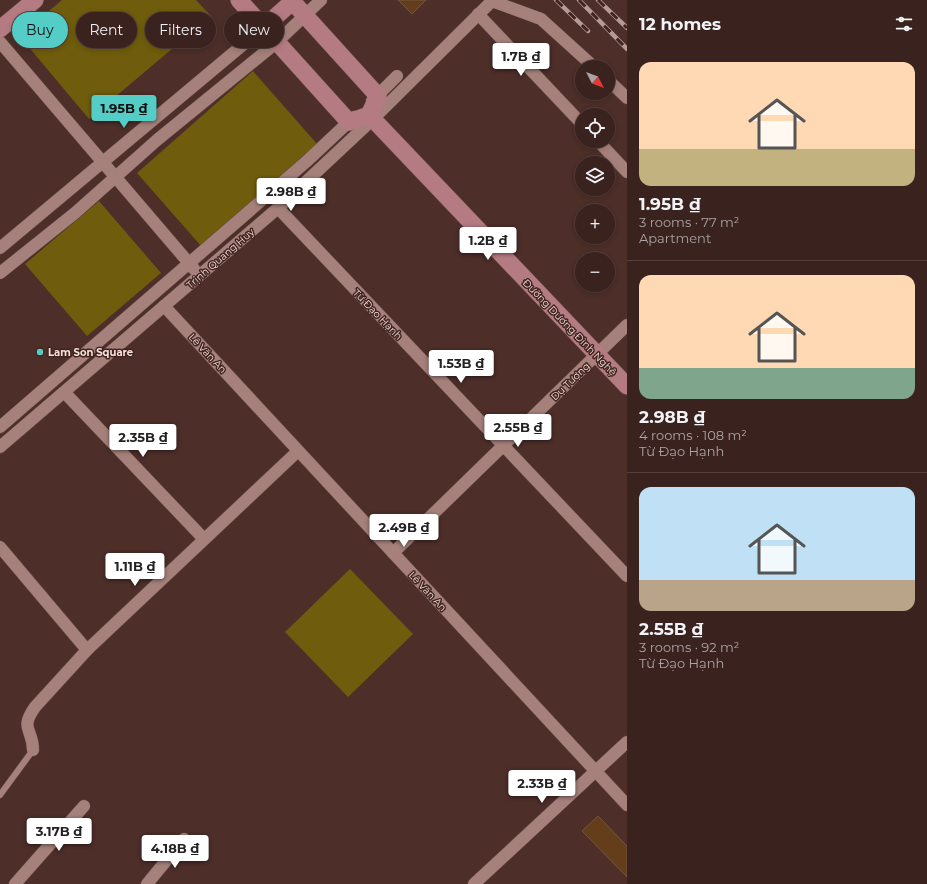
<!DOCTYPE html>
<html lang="en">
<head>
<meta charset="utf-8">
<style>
  :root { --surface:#3a221f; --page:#412a28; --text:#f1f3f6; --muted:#aba4a4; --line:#543f3d; --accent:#54cdc7 }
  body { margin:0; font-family:Montserrat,sans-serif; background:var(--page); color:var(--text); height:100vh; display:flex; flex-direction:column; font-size:15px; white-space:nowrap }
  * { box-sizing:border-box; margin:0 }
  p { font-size:13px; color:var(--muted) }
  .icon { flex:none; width:22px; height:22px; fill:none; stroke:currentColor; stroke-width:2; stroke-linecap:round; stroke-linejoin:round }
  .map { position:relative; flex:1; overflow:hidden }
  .details { display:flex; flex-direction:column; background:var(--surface); width:300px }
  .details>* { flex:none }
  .banner { position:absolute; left:12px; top:12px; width:380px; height:36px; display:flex; gap:8px }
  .needle { width:26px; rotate:132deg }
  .controls { position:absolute; left:575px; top:60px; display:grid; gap:8px }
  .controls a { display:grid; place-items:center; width:40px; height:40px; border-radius:50%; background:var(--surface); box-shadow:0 2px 6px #0003,0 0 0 1px var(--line); font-size:20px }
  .price { position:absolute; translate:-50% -34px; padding:0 9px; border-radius:4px; background:#fff; color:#222; font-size:13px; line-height:26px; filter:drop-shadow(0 1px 2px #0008) }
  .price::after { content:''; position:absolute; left:50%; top:24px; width:12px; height:9px; margin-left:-6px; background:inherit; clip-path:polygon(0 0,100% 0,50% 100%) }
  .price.selected { background:var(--accent); color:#111 }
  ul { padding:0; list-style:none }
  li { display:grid; align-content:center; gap:8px; height:212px; padding:0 12px }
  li+li { border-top:1px solid var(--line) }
  li span { display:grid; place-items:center; height:124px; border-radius:12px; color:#555 }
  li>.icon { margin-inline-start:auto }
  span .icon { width:72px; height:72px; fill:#fffc; stroke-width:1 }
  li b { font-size:17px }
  h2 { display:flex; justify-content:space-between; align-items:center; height:48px; padding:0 12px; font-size:17px }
  .tag { padding:0 14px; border-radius:18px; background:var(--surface); box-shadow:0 2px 6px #0003,0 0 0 1px var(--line); font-size:14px; line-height:36px }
  .tag.selected { background:var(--accent); color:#111 }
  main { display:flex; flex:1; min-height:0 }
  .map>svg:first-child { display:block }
</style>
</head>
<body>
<main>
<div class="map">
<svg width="627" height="884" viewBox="0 0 627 884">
  <rect width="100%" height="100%" fill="#4d2e29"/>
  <g fill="#6f5c0c">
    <path d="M62,0H196L211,16L89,119L27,45L31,26Z"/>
    <path d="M253,71L318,145L201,246L137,173Z"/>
    <path d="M99,201L161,273L87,336L25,264Z"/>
    <path d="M350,569L413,634L348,697L285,632Z"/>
  </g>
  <g fill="#643e1a" stroke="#705641">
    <path d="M398,0H426L412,14Z"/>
    <path d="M598,816L627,846V877L582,831Z"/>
  </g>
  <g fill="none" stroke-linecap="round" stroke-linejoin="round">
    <defs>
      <path id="lane" d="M0,795L33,750"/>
      <g id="street">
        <path d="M478,14L582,124"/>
        <path d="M0,42L194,269"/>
        <path d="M608,80L627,98"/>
        <path d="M372,101L397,76"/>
        <path d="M598,141L627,172"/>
        <path d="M278,208L627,576"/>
        <path d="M0,248L263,28"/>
        <path d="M0,273L75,213L157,140L276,43L321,0"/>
        <path d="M164,306L627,805"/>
        <path d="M65,393L204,539"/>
        <path d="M0,427L307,161L354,117"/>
        <path d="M0,447L278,208L373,119L492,1L541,19L594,67"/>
        <path d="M0,547L87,650"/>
        <path d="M393,553L627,325"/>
        <path d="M33,750C33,728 19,730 35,707L87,650L298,451"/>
        <path d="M15,884L84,806"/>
        <path d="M147,884L184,839"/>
        <path d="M474,884L627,742"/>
      </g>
      <g id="secondary">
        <path d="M239,0L349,122L369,115"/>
        <path d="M291,0L378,96L369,115"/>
        <path d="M263,28L292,2"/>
        <path d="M0,29L35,0"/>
        <path d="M369,115L627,386"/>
      </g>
    </defs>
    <use href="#lane" stroke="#654b46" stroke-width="7"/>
    <use href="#street" stroke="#654b46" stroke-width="13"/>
    <use href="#secondary" stroke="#654b46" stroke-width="18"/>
    <use href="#lane" stroke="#a6817b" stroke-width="6"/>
    <use href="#street" stroke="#a6817b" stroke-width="12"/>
    <use href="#secondary" stroke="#b47b82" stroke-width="17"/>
    <defs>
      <g id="rail">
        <path d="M556,0L588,31"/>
        <path d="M579,0L627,49"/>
        <path d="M598,0L627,28"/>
      </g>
    </defs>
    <use href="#rail" stroke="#b49b97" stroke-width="4.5"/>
    <use href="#rail" stroke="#42241f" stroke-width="3" stroke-dasharray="9" stroke-linecap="butt"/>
  </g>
  <circle fill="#54cdc7" stroke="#42241f" stroke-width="1.5" cx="40" cy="352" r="4"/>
  <g text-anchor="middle" stroke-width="3" stroke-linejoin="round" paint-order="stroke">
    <g font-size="10" fill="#f5e0dd" stroke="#42241f">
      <text transform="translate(220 258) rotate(-41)" y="4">Trịnh Quang Huy</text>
      <text transform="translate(378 314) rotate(46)" y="4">Từ Đạo Hạnh</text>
      <text transform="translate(570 327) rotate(46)" y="4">Đường Dương Đình Nghệ</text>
      <text transform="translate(208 353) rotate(47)" y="4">Lê Văn An</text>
      <text transform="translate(570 381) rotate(-44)" y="4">Dụ Tượng</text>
      <text transform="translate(428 591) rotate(47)" y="4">Lê Văn An</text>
    </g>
    <g font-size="10" font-weight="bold" fill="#f5e0dd" stroke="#42241f" text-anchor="start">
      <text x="48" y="356">Lam Son Square</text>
    </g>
  </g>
</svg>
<div class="controls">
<a><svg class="needle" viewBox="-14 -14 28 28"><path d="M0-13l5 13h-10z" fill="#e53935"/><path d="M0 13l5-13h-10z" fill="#aba4a4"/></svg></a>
<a><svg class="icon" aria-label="locate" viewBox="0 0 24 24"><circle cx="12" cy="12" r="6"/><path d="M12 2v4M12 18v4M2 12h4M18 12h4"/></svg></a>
<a><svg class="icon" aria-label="layers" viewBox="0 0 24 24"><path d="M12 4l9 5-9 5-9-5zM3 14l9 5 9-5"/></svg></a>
<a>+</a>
<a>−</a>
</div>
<b class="price" style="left:521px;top:77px">1.7B ₫</b>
<b class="price selected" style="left:124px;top:129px">1.95B ₫</b>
<b class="price" style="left:291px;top:212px">2.98B ₫</b>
<b class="price" style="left:488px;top:261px">1.2B ₫</b>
<b class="price" style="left:461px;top:384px">1.53B ₫</b>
<b class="price" style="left:518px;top:448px">2.55B ₫</b>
<b class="price" style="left:143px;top:458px">2.35B ₫</b>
<b class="price" style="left:404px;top:548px">2.49B ₫</b>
<b class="price" style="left:135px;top:587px">1.11B ₫</b>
<b class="price" style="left:542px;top:804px">2.33B ₫</b>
<b class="price" style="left:59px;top:852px">3.17B ₫</b>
<b class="price" style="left:175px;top:869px">4.18B ₫</b>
<div class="banner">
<a class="tag selected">Buy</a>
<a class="tag">Rent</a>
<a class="tag">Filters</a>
<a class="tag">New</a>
</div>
</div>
<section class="details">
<h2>12 homes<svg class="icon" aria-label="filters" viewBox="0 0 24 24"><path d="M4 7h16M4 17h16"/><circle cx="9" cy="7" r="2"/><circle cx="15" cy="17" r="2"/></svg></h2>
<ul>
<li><span style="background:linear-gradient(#ffd9b3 70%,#c2b280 0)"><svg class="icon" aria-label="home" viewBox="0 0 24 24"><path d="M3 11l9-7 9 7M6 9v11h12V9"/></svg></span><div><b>1.95B ₫</b><p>3 rooms · 77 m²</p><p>Apartment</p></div></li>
<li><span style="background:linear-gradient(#ffd9b3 75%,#7fa58c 0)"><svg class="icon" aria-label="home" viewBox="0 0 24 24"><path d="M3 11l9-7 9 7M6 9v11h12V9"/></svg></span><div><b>2.98B ₫</b><p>4 rooms · 108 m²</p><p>Từ Đạo Hạnh</p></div></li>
<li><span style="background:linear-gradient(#bfe0f5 75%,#b9a48a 0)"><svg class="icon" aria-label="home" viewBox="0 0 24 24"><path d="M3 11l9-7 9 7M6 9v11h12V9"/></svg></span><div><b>2.55B ₫</b><p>3 rooms · 92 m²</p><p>Từ Đạo Hạnh</p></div></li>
</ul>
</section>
</main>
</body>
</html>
